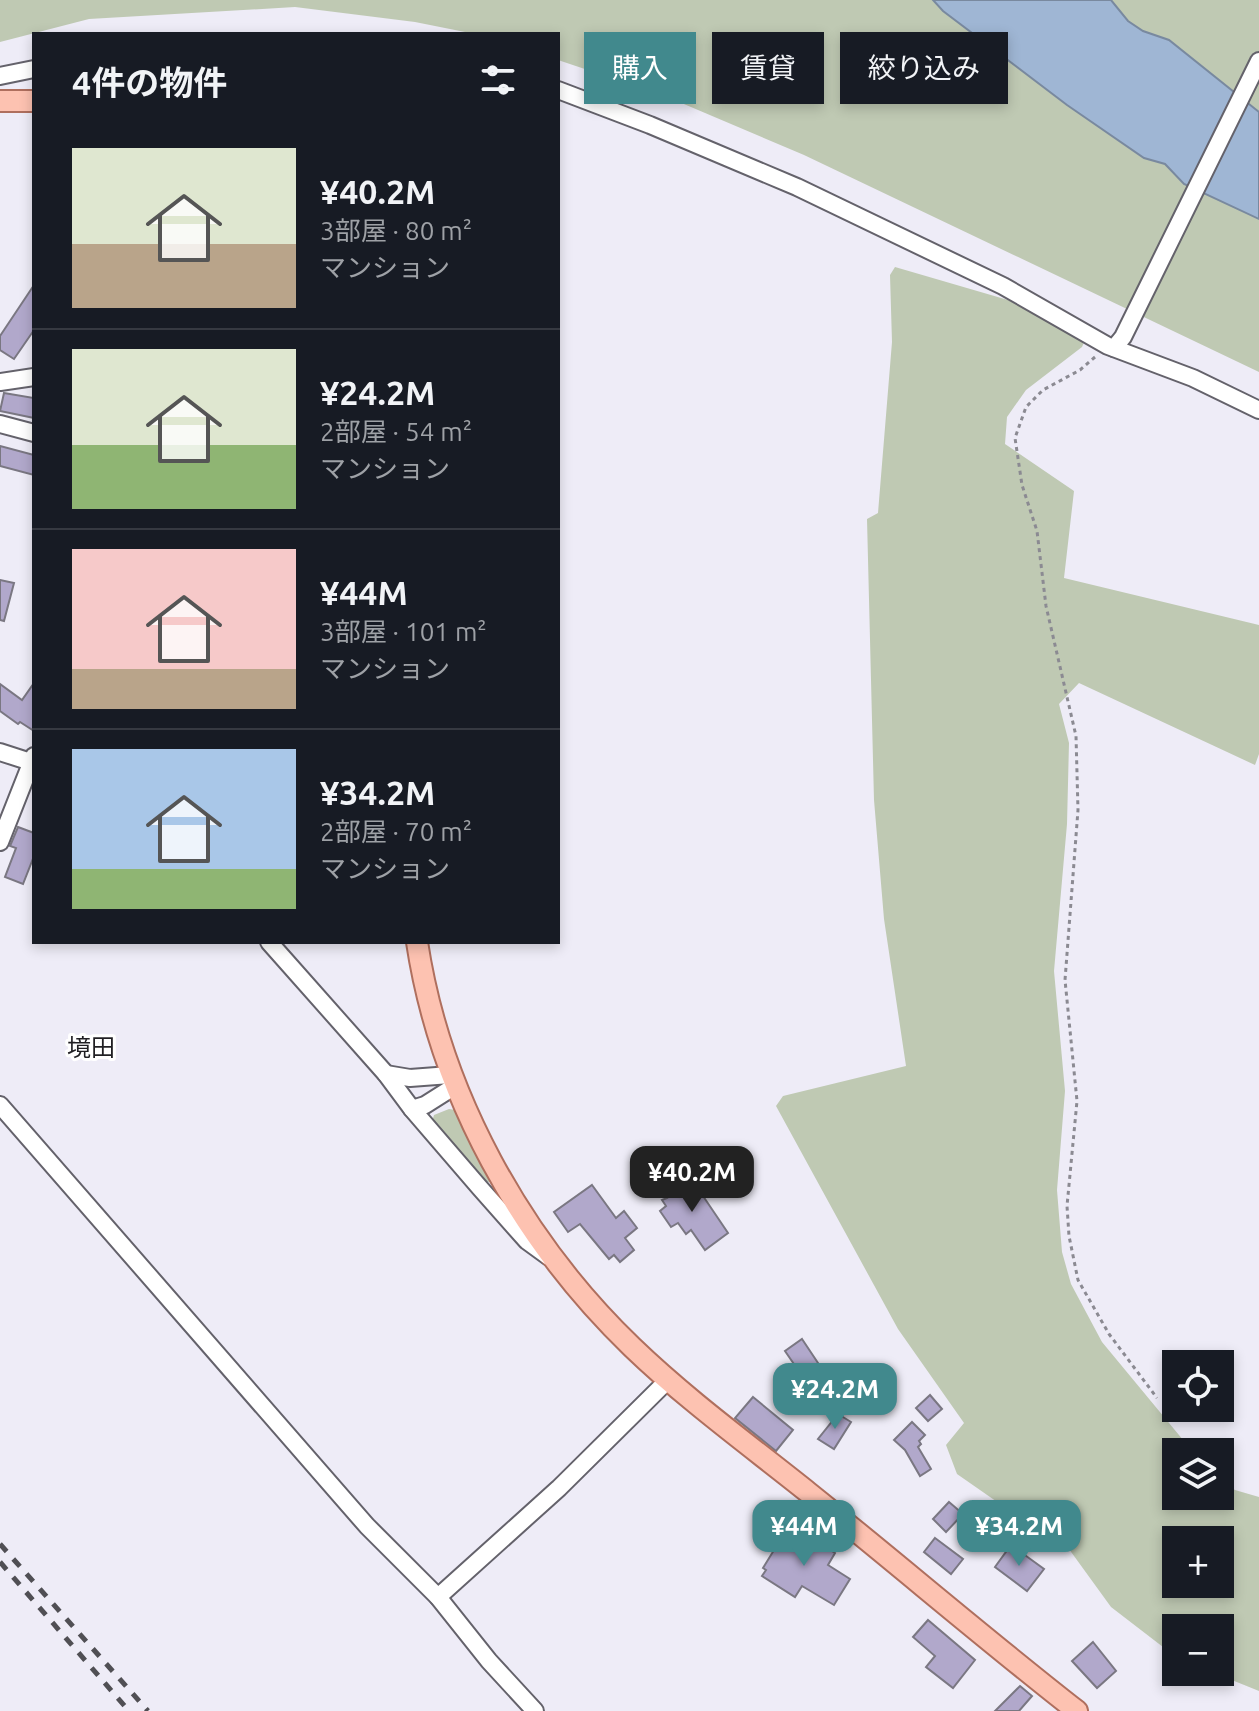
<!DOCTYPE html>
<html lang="ja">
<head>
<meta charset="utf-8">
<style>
  :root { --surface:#171b24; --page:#242831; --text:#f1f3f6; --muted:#9ea1a6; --line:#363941; --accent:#41898d }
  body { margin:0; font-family:Ubuntu,"Noto Sans JP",sans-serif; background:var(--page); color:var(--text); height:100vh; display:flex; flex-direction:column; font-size:30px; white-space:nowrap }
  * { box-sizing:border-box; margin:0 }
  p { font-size:26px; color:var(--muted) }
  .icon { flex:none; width:44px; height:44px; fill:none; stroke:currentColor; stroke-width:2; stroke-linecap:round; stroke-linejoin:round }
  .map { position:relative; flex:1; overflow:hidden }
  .details { position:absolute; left:32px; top:32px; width:528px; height:912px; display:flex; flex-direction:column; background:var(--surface); border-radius:0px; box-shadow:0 4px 12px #0003 }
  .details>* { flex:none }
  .top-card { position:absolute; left:584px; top:32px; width:554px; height:72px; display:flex; gap:16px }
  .fabs { position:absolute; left:1162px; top:1350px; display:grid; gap:16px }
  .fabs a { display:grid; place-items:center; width:72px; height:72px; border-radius:0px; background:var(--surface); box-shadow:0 4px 12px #0003; font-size:40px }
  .price { position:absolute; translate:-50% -68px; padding:0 18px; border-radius:16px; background:var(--accent); color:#fff; font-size:26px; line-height:52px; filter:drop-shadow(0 2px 4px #0008) }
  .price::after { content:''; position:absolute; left:50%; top:48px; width:24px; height:18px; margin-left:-12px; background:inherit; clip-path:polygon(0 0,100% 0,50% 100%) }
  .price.current { background:#222; color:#fff }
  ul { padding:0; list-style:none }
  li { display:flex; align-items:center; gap:24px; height:200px; padding:0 40px }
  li+li { border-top:2px solid var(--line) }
  li span { display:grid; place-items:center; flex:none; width:224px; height:160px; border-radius:0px; color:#555 }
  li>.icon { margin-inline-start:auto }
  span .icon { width:96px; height:96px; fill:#fffc; stroke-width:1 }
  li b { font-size:34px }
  h2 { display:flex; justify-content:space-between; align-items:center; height:96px; padding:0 40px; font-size:34px }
  .pill { padding:0 28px; border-radius:0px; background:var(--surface); box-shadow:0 4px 12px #0003; font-size:28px; line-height:72px }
  .pill.current { background:var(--accent); color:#fff }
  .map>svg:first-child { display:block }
</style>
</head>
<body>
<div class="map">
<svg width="1259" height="1711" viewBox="0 0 1259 1711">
  <rect width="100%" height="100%" fill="#eeecf7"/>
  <g fill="#bfc9b3" fill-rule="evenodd">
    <path d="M0,0H933L943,11L1067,105L1144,158L1165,164L1184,184L1259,219V372L804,155L665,96L558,60V34H475L415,22L295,7L89,19L0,42Z"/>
    <path d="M1111,0H1259V112L1169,40L1143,31L1128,21Z"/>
    <path d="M895,267L1008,300L1085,340L1082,347L1026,390L1007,417L1005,444L1074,491L1064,578L1259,625V754L1255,765L1079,683L1059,704L1069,743L1067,824L1054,971L1065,1091L1057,1190L1062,1252L1071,1284L1102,1342L1193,1452H1176V1496H1220V1480L1235,1490L1259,1497V1691L1212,1672H1220V1628H1176V1657L1111,1607L1053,1527L1013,1513L957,1474L946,1445L964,1423L898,1329L776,1106L783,1096L906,1066L884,919L874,800L867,519L878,513L892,342L890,275ZM1176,1540H1220V1584H1176Z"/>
    <path d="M449,1109L456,1110L491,1181L484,1184L432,1122L434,1115Z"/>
  </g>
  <path fill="#9fb6d4" stroke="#79899f" stroke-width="2" d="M933,0H1111L1128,21L1143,31L1169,40L1259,112V219L1184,184L1165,164L1144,158L1067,105L943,11Z"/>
  <g fill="#b1a8cb" stroke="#7a7782" stroke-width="2">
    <path d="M34,285V330L14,359L0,350V336Z"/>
    <path d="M4,393L34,398V418L0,411Z"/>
    <path d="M0,446L34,455V475L0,466Z"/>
    <path d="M0,580L14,583L4,621L0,620Z"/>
    <path d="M34,683V731L20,722L18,724L0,711V684L22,700Z"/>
    <path d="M18,827L34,833V856L23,884L5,877L16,848L10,846Z"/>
    <path d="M679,1177L693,1198L701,1193L728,1233L705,1250L691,1230L686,1234L678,1223L671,1227L660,1211L666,1206L662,1200L667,1198L661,1189Z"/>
    <path d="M592,1185L616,1218L624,1211L637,1228L625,1238L634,1250L620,1262L614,1255L609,1259L580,1224L568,1232L554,1212Z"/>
    <path d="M802,1339L826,1375L809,1386L785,1351Z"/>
    <path d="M930,1395L942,1409L928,1421L916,1408Z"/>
    <path d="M753,1397L793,1430L776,1451L735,1418Z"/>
    <path d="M838,1414L851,1422L834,1449L818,1439Z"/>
    <path d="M912,1422L925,1435L919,1441L921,1444L918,1447L931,1469L920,1476L905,1450L894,1440Z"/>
    <path d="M949,1502L963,1514L946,1532L933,1519Z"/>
    <path d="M779,1528L805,1544L809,1537L835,1553L828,1565L850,1579L834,1605L802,1586L795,1597L762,1576L766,1570L763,1568L779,1542L773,1539Z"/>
    <path d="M935,1538L963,1559L951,1574L924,1552Z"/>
    <path d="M1011,1545L1044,1569L1027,1591L995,1567Z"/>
    <path d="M928,1620L975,1660L953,1688L926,1667L935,1656L913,1637Z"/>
    <path d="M1093,1642L1116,1671L1097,1688L1072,1661Z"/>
    <path d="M1020,1686L1032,1696L1019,1711H995Z"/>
  </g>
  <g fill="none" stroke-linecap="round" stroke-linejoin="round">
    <defs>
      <g id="minor">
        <path d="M0,76L34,69"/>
        <path d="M558,90L650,125L797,187L1003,286L1108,346L1193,378L1259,410"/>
        <path d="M1114,348L1123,337L1259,61"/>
        <path d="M0,382L34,377"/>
        <path d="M0,424L34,433"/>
        <path d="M0,752L34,763"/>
        <path d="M0,842L34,756"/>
        <path d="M269,942L386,1074L412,1109L480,1188L527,1241L549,1257"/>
        <path d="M386,1074L410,1078L450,1075"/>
        <path d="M0,1105L367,1526L438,1597L489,1661L535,1711"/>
        <path d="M412,1109L425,1105L455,1086"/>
        <path d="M438,1597L559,1488L668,1380"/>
      </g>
      <g id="major">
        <path d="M0,101H34"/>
        <path d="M417,942C440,1094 521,1240 632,1347C687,1400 749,1445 809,1493C899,1565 986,1640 1077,1711"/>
      </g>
    </defs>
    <use href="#minor" stroke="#64626b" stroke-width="20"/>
    <use href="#major" stroke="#af6f5e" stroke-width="24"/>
    <path stroke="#8b8a92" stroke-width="3" stroke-dasharray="4 4" stroke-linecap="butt" d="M1095,357L1080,370L1043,390L1026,407L1015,438L1022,485L1037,531L1046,606L1076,736L1078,810L1065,980L1077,1101L1067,1206L1069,1236L1078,1280L1109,1334L1157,1398"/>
    <use href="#minor" stroke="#fff" stroke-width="16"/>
    <use href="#major" stroke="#fdc2b1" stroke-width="20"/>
    <g stroke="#504f54" stroke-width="5" stroke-dasharray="10 10" stroke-linecap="butt">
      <path d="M0,1544L148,1711"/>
      <path d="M0,1562L129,1711"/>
    </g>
  </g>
  <g text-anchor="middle" stroke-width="6" stroke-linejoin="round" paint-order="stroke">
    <g font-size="24" fill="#201f23" stroke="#fff">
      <text x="91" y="1056">境田</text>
    </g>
  </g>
</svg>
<div class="fabs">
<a><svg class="icon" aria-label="locate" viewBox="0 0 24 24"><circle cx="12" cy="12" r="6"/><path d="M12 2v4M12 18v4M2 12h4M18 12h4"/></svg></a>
<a><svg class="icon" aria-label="layers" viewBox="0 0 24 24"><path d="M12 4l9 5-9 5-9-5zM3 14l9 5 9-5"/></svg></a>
<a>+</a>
<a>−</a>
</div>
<b class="price current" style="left:692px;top:1214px">¥40.2M</b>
<b class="price" style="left:835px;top:1431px">¥24.2M</b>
<b class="price" style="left:804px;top:1568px">¥44M</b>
<b class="price" style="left:1019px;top:1568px">¥34.2M</b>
<div class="top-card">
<a class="pill current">購入</a>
<a class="pill">賃貸</a>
<a class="pill">絞り込み</a>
</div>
<section class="details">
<h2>4件の物件<svg class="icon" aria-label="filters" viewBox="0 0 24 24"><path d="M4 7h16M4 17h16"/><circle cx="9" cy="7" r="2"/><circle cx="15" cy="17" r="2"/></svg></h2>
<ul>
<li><span style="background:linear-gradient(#dfe7d0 60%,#b9a48a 0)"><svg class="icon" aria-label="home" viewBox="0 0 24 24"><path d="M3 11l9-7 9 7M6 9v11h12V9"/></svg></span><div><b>¥40.2M</b><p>3部屋 · 80 m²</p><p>マンション</p></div></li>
<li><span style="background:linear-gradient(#dfe7d0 60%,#8fb573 0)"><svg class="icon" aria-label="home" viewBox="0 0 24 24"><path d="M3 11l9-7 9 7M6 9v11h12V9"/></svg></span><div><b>¥24.2M</b><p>2部屋 · 54 m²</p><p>マンション</p></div></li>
<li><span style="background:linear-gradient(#f6c9c9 75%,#b9a48a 0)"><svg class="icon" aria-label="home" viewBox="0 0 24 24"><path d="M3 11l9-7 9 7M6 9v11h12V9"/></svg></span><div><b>¥44M</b><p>3部屋 · 101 m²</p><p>マンション</p></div></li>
<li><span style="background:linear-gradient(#a9c7e8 75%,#8fb573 0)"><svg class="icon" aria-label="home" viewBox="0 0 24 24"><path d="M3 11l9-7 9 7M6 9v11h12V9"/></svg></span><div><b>¥34.2M</b><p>2部屋 · 70 m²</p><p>マンション</p></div></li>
</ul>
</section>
</div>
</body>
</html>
